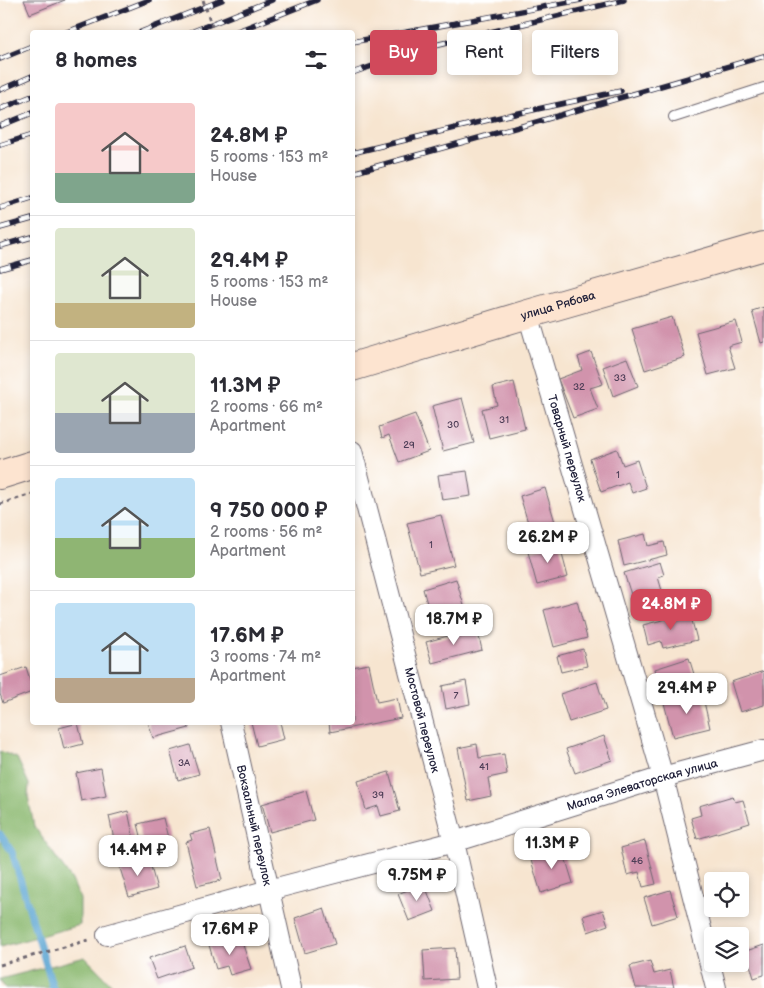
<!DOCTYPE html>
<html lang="en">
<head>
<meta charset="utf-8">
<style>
  :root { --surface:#fff; --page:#f2f2f3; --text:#2b2b33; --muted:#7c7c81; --line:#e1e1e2; --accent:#d1495b }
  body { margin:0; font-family:"Balsamiq Sans",sans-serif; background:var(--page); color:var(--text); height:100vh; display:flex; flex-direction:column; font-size:19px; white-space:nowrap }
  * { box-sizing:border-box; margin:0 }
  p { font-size:16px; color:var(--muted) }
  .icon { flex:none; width:28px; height:28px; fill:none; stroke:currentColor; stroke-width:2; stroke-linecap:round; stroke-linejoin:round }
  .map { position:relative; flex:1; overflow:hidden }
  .side { position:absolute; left:30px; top:30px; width:325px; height:695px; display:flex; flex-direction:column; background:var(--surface); border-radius:5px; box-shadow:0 2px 8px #0003 }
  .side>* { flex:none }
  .guide { position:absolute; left:370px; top:30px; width:319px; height:45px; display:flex; gap:10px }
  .controls { position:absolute; left:704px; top:872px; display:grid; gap:10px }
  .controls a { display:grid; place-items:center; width:45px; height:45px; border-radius:5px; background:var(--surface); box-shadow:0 2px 8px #0003; font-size:25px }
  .price { position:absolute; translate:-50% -42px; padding:0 11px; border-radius:10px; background:#fff; color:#222; font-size:16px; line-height:32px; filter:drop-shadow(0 1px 2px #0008) }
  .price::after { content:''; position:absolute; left:50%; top:30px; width:15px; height:11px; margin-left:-8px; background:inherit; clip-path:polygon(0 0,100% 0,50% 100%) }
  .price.selected { background:var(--accent); color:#fff }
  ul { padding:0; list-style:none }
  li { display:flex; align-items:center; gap:15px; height:125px; padding:0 25px }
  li+li { border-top:1px solid var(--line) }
  li span { display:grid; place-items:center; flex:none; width:140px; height:100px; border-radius:5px; color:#555 }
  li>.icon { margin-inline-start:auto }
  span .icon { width:60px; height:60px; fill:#fffc; stroke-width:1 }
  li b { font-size:21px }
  h2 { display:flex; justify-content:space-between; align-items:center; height:60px; padding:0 25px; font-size:21px }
  .chip { padding:0 18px; border-radius:5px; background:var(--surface); box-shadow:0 2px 8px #0003; font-size:18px; line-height:45px }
  .chip.selected { background:var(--accent); color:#fff }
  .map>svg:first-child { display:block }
</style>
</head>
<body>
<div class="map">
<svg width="764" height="988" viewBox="0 0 764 988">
  <rect width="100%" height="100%" fill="#fff"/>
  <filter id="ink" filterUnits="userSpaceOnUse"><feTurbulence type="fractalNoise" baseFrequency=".02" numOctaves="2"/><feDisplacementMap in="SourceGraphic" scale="10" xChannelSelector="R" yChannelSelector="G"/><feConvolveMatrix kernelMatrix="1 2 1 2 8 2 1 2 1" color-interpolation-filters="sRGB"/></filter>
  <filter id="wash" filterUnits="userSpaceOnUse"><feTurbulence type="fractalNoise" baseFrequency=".0096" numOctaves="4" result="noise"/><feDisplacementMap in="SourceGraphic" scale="20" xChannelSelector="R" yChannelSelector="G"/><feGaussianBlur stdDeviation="1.12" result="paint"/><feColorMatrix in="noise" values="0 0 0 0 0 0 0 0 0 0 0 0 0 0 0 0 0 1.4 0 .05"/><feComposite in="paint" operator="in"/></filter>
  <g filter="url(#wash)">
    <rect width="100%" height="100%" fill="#f7e5d0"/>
    <g fill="#8cb971" stroke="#576e56">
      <path d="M0,751L17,758L29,784L28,796L34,826L72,880L80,899V925L0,947Z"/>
      <path d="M85,957L115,988H5L0,980V979Z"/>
    </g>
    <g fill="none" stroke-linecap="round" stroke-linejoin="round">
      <path stroke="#5aa4d1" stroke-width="7" d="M0,834L12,852L53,988"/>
    </g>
    <g id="blocks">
      <g fill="#d193ac">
        <path d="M24,0H65L30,14Z"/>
        <path d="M764,307V342L761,343L752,311Z"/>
        <path d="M672,317L685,357L645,370L632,329Z"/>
        <path d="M736,321L742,342L728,346L735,368L708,375L696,332Z"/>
        <path d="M591,352L603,384L590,388L598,409L573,418L558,379L582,370L578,357Z"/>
        <path d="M627,358L638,386L613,396L603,367Z"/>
        <path d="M514,382L525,429L489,438L482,409L497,405L493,387Z"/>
        <path d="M462,398L474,443L443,451L432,406Z"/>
        <path d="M415,414L429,451L399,462L389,435L382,438L379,427Z"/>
        <path d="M617,449L623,465L637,460L646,488L632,493L628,482L601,492L590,459Z"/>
        <path d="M467,471L471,496L442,500L438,475Z"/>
        <path d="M545,488L557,529L532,536L520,496Z"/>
        <path d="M441,515L454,565L420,573L407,523Z"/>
        <path d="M645,534L648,546L664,542L667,555L624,566L618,541Z"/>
        <path d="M559,543L568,577L537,585L528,552Z"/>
        <path d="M660,562L664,575L658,577L665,601L636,610L624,573Z"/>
        <path d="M456,579L465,609L431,618L423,589Z"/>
        <path d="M577,601L587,638L554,647L544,610Z"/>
        <path d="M690,613L697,640L663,648L661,641L648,645L643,625Z"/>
        <path d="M477,628L482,650L432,663L426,642Z"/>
        <path d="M583,649L587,666L561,672L557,656Z"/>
        <path d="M689,658L697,684L663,695L655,669Z"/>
        <path d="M369,664L377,702L397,698L401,718L330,732L329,722H352V667Z"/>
        <path d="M26,667L32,686V692L3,703L0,694V676Z"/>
        <path d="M764,671V705L740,712L731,682Z"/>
        <path d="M466,681L470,704L446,709L442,686Z"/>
        <path d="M597,682L606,710L569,722L560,694Z"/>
        <path d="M702,693L710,728L673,737L664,703Z"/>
        <path d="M148,722H187L189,728L153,738Z"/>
        <path d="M251,722H280L284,739L257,746Z"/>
        <path d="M78,723L83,744L64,749L59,728Z"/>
        <path d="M604,736L612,760L575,773L566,749Z"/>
        <path d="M477,744L479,758L504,754L507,774L488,778L491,796L468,801L458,748Z"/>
        <path d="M190,745L199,774L178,780L170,751Z"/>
        <path d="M101,768L106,796L81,801L76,773Z"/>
        <path d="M389,772L400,811L381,816L378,806L366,810L358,781Z"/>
        <path d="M306,791L314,820L270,832L262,804Z"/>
        <path d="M733,796L735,802L743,800L750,823L697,839L691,818L701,815L699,806Z"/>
        <path d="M128,811L134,840L115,844L109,816Z"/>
        <path d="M163,818L168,838L143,844L138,824Z"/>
        <path d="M210,829L222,880L197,886L186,842L192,840L190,834Z"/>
        <path d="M645,841L656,884L643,887L639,872L627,875L621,848Z"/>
        <path d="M562,847L573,883L541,893L530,857Z"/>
        <path d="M148,856L157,889L129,897L119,865Z"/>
        <path d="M424,883L435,911L409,921L398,894Z"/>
        <path d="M670,890L678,916L652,924L644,898Z"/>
        <path d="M324,908L335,944L305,953L295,918Z"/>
        <path d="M603,910L608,925L588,932L583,916Z"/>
        <path d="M240,936L251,969L230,975L227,966L216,969L209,945Z"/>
        <path d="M764,945V975L754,978L746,951Z"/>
        <path d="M185,946L192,967L157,979L149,958Z"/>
        <path d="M455,948L457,979L425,981L423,950Z"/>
        <path d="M650,961L654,974L670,970L674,988H636L630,966Z"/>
      </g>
    </g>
  </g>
  <g filter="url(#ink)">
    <use href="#blocks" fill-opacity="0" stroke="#6d666f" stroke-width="1"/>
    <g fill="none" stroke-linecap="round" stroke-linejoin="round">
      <defs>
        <path id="lane" d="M674,117L764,88"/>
        <g id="street">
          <path id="s1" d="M528,314L663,777L716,988"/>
          <path id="s2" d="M352,451L454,842L487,988"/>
          <path id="s3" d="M231,722L291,988"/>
          <path id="s4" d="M107,935L269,890L454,842L663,777L764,750"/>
        </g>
        <g id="secondary">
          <path id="s5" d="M352,367L528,314L764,246"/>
          <path d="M0,475L32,465"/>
        </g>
      </defs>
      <use href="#lane" stroke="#6d666f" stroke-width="12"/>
      <use href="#street" stroke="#6d666f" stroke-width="22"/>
      <use href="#secondary" stroke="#6d666f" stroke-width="30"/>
      <g stroke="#6d666f" stroke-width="3" stroke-dasharray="4 4" stroke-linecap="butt">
        <path d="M0,504L32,494"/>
        <path d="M0,965L89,940"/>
      </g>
      <use href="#lane" stroke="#fff" stroke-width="10"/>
      <use href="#street" stroke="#fff" stroke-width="20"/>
      <use href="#secondary" stroke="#fde4d0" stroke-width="28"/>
      <defs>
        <g id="rail">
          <path d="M67,32L149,0"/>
          <path d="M141,32L222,0"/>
          <path d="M191,32L272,0"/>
          <path d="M235,32L317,0"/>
          <path d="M352,42L581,0"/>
          <path d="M0,59L32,46"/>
          <path d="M352,73L431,46L624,0"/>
          <path d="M0,90L32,76"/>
          <path d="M0,109L32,96"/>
          <path d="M0,126L32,113"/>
          <path d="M0,145L32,135"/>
          <path d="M352,153L505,116L621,91"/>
          <path d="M352,173L540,121L764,56"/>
          <path d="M0,208L32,198"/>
          <path d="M0,228L32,219"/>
          <path d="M0,246L32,237"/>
          <path d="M0,269L32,260"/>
        </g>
      </defs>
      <use href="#rail" stroke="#22223b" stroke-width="5.5"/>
      <use href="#rail" stroke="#fff" stroke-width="4" stroke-dasharray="11" stroke-linecap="butt"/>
      <path stroke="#6d666f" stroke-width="3" stroke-dasharray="4 4" stroke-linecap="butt" d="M203,0L214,32"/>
    </g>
  </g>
  <g text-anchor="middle" stroke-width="4" stroke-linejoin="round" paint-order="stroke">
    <g font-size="10" fill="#4e3e57">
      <text x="620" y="381">33</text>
      <text x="579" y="390">32</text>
      <text x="504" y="423">31</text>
      <text x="453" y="428">30</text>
      <text x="409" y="448">29</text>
      <text x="618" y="478">1</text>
      <text x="431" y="548">1</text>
      <text x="456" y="699">7</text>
      <text x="184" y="766">3А</text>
      <text x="484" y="770">41</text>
      <text x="378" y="798">39</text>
      <text x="637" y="864">46</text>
    </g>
    <g font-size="12" fill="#22223b" stroke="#fff">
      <text dy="4" stroke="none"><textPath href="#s5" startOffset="215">улица Рябова</textPath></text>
      <text dy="4" stroke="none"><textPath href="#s1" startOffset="140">Товарный переулок</textPath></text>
      <text dy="4" stroke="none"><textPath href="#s2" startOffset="278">Мостовой переулок</textPath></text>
      <text dy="4" stroke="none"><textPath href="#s4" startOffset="556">Малая Элеваторская улица</textPath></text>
      <text dy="4" stroke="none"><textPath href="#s3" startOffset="106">Вокзальный переулок</textPath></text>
    </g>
  </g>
</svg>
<div class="controls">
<a><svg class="icon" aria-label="locate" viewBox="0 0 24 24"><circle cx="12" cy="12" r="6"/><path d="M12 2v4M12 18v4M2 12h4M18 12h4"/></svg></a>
<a><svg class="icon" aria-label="layers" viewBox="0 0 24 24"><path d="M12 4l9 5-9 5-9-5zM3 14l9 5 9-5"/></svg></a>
</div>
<b class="price" style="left:548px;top:564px">26.2M ₽</b>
<b class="price selected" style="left:671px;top:631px">24.8M ₽</b>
<b class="price" style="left:454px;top:646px">18.7M ₽</b>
<b class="price" style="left:687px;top:715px">29.4M ₽</b>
<b class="price" style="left:552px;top:870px">11.3M ₽</b>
<b class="price" style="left:138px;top:877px">14.4M ₽</b>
<b class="price" style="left:417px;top:902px">9.75M ₽</b>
<b class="price" style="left:230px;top:956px">17.6M ₽</b>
<div class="guide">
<a class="chip selected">Buy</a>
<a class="chip">Rent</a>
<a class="chip">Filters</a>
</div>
<section class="side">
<h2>8 homes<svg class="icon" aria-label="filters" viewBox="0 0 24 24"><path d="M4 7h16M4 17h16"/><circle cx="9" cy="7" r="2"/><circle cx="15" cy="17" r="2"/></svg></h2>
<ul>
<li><span style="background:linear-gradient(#f6c9c9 70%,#7fa58c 0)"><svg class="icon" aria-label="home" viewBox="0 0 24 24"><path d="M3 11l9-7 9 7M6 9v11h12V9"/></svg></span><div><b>24.8M ₽</b><p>5 rooms · 153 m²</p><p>House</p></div></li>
<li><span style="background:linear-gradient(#dfe7d0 75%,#c2b280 0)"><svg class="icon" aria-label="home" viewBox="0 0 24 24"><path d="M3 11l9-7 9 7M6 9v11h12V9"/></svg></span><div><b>29.4M ₽</b><p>5 rooms · 153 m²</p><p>House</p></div></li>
<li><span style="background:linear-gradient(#dfe7d0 60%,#9aa5b1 0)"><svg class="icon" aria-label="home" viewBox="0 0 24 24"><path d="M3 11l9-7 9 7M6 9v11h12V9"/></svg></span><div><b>11.3M ₽</b><p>2 rooms · 66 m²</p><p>Apartment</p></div></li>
<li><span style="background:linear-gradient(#bfe0f5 60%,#8fb573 0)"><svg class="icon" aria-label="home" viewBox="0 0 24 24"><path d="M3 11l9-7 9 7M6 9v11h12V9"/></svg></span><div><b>9 750 000 ₽</b><p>2 rooms · 56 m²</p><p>Apartment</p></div></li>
<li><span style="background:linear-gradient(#bfe0f5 75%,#b9a48a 0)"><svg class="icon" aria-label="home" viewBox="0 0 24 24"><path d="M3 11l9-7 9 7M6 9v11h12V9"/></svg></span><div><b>17.6M ₽</b><p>3 rooms · 74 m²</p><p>Apartment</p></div></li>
</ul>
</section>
</div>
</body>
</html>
